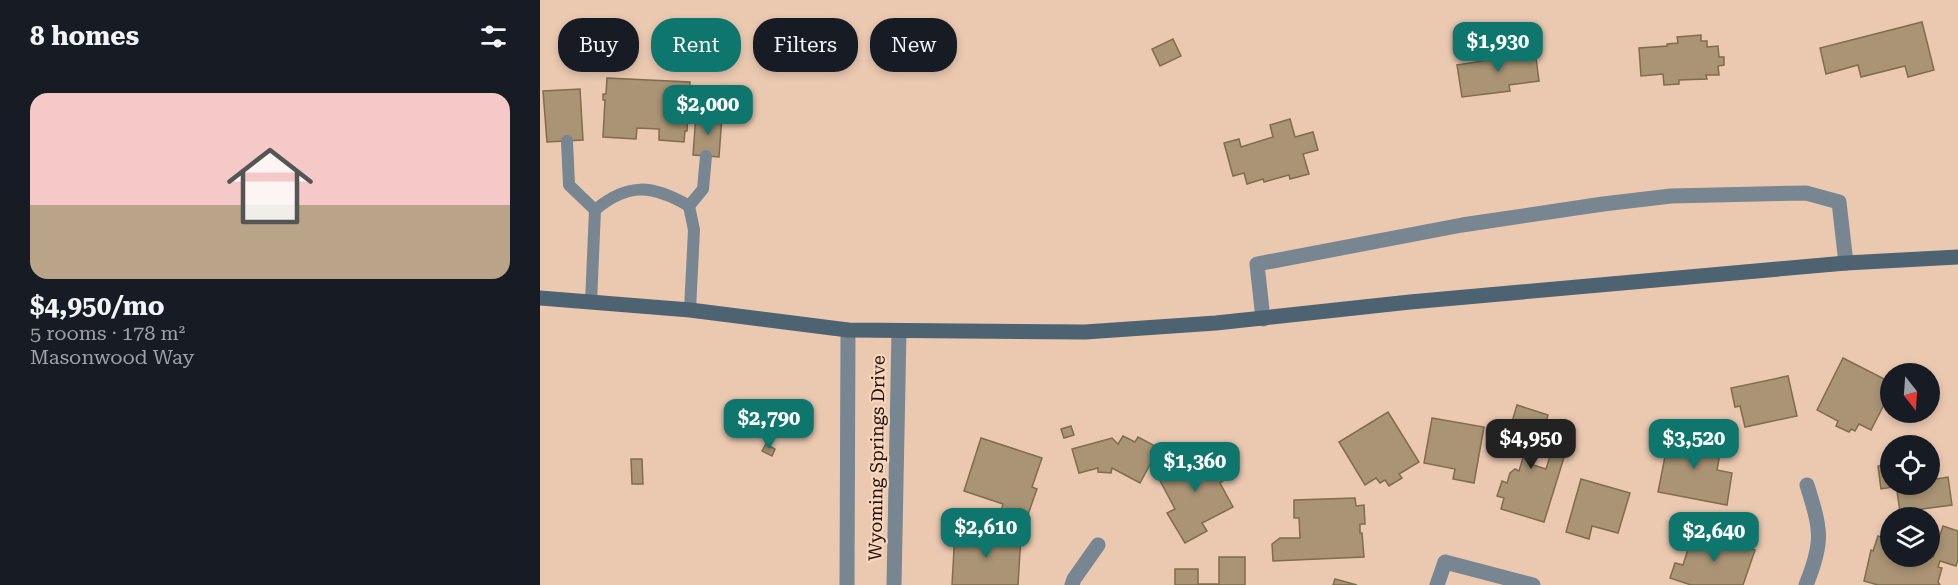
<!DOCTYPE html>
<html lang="en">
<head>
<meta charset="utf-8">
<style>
  :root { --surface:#171b24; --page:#242831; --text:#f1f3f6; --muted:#9ea1a6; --line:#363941; --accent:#0f766e }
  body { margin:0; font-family:"Roboto Serif",serif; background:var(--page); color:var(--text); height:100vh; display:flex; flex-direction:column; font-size:22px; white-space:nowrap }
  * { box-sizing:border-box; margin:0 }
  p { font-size:20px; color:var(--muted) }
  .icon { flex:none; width:33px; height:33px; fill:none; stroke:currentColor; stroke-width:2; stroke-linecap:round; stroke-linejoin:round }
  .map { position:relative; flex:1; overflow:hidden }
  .details { display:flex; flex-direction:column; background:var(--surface); width:540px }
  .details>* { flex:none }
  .top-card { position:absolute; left:18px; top:18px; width:570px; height:54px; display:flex; gap:12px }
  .needle { width:39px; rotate:163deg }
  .fabs { position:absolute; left:1340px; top:363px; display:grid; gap:12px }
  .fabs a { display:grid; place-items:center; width:60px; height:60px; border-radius:50%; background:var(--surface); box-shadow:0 3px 9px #0003; font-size:30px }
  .price { position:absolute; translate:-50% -51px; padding:0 14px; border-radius:12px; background:var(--accent); color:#fff; font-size:20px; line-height:39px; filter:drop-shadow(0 2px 3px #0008) }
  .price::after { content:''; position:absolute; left:50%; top:36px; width:18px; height:14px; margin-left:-9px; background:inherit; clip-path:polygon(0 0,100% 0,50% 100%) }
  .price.active { background:#222; color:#fff }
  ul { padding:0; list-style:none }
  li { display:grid; align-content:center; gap:12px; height:318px; padding:0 30px }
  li+li { border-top:2px solid var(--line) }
  li span { display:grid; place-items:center; height:186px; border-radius:18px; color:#555 }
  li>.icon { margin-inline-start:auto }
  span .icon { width:108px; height:108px; fill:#fffc; stroke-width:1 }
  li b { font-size:26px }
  h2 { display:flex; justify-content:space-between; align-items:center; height:72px; padding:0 30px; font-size:26px }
  .tag { padding:0 21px; border-radius:24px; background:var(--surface); box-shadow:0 3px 9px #0003; font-size:21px; line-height:54px }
  .tag.active { background:var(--accent); color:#fff }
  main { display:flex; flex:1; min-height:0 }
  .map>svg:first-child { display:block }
</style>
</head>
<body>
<main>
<section class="details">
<h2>8 homes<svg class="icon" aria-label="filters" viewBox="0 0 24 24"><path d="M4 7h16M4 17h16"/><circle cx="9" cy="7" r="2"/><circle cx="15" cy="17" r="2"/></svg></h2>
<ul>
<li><span style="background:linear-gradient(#f6c9c9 60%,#b9a48a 0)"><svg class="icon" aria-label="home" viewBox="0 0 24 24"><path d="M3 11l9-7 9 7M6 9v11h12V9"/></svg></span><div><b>$4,950/mo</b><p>5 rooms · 178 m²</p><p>Masonwood Way</p></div></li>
</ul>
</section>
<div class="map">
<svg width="1418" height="585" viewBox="0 0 1418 585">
  <rect width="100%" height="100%" fill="#ebc9b1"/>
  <g fill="#aa9475" stroke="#806c4e" stroke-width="1.5">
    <path d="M1382,22L1394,70L1368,77L1365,66L1321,77L1318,65L1286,74L1280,48Z"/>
    <path d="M1161,35V41H1167V47L1178,46L1179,57H1184V65L1178,66L1179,75H1166L1167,79L1139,80V84L1124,85L1123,74L1101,76L1099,48L1127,46V44L1138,43L1137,37Z"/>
    <path d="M633,39L641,56L620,66L612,49Z"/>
    <path d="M995,50L999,81L969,85L970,91L922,97L917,65L943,61L942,57Z"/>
    <path d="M67,78L150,82L147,131H145L144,142L119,140V129L97,128L96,139L63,137L65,100H63V94H66Z"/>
    <path d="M40,89L43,140L7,142L3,91Z"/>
    <path d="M156,114L182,116L179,157L153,155Z"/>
    <path d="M750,119L755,137L773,132L778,150L763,154L769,174L750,179L749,175L724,182L723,179L707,184L704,173L693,176L684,143L699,139L701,147L733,137L730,125Z"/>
    <path d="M1303,358L1350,382V393L1331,430L1319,424L1315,431L1311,429L1309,432L1296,426L1298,421L1277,410Z"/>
    <path d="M1248,376L1257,416L1205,427L1200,406L1195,407L1191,388Z"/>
    <path d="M977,405L1008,415L1001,440L998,439L990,464L1006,469L1013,447L1026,451L1004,522L961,509L964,498L957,496L962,481L967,483L970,473L975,469L979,471L989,438L969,432Z"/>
    <path d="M848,412L879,462L859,474L862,478L849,486L845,480L840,483L836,478L825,485L799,442Z"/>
    <path d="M892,418L944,427L934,483L913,479L915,469L884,463Z"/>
    <path d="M531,426L534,435L524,438L521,429Z"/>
    <path d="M1130,431L1182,442L1177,470L1192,473L1187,505L1118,492Z"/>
    <path d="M583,436L595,442L598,437L619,448L600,483L572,468L571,473L558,472V468L539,473L532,449L572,438L578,444Z"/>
    <path d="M441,438L502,458L492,487L497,489L485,523L460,514L463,504L424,491Z"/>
    <path d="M226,444L235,449L232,456L222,451Z"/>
    <path d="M674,447L680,458L673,462L683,481L680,483L693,507L662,523L667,531L645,543L627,513L635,509L617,475L664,450L665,452Z"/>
    <path d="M91,459H102L103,484H92Z"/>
    <path d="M1389,461H1394L1396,479L1408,477L1412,505L1360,512L1357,491H1360L1359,486L1341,489L1338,466L1350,464V484H1389Z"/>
    <path d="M1041,479L1090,493L1078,533L1052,526L1049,539L1026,532Z"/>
    <path d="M815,498L816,506L824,505L825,524H820V533H822L824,557L733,561L732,544L740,538H760L759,518H754V500Z"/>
    <path d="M1403,526L1418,531V560L1416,566L1400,561L1398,567L1402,568L1398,582L1400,585H1338L1324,581L1331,550L1333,551L1338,536L1350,540V556L1393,557Z"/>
    <path d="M1160,529L1172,533L1171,536L1215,550L1203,585H1151L1130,578L1135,563L1143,565L1148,549L1153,550Z"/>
    <path d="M415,531L481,535L478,585H412Z"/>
    <path d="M679,557H705V585H635V569H658V584H679Z"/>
    <path d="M795,579L817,585H793Z"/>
  </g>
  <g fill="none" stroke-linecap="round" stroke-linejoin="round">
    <g stroke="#778690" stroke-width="12">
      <path d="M27,141L29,185L55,210"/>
      <path d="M149,206L163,189L166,156"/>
      <path d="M51,303L55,210C88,182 113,185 149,206L154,230L150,310"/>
    </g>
    <g stroke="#778690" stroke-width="15">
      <path d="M723,319L717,264L922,225L1063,204L1131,196L1266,193L1299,202L1306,263"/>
      <path d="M532,585L534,579L558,545"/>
      <path d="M897,585L905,562L993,585"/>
      <path d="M1266,585C1284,541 1281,530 1267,485"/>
    </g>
    <g stroke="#778690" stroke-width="15">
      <path d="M307,585L308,330"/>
      <path d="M354,585L359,331"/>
    </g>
    <path stroke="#4d6371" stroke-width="15" d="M0,298L150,310L308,330L545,332L676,323L870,302L1306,263L1418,257"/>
  </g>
  <g text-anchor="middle" stroke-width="4.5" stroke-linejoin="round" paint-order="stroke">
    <g font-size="18" fill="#1b1007" stroke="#f8d6bd">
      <text transform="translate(337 458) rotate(-89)" y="6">Wyoming Springs Drive</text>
    </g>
  </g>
</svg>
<div class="fabs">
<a><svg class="needle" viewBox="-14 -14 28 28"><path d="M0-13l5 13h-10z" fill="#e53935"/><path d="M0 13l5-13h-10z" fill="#9ea1a6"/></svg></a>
<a><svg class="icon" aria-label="locate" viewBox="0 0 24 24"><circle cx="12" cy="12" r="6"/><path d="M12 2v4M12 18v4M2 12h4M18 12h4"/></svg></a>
<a><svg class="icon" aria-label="layers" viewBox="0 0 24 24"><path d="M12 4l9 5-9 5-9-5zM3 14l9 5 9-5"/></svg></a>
</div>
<b class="price" style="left:958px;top:73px">$1,930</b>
<b class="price" style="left:168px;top:136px">$2,000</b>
<b class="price" style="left:229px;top:450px">$2,790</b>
<b class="price active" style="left:991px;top:470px">$4,950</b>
<b class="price" style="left:1154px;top:470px">$3,520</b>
<b class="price" style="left:655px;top:493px">$1,360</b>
<b class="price" style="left:446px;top:559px">$2,610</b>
<b class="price" style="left:1174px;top:563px">$2,640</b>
<div class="top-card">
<a class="tag">Buy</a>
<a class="tag active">Rent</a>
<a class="tag">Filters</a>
<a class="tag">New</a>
</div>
</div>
</main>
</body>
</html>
